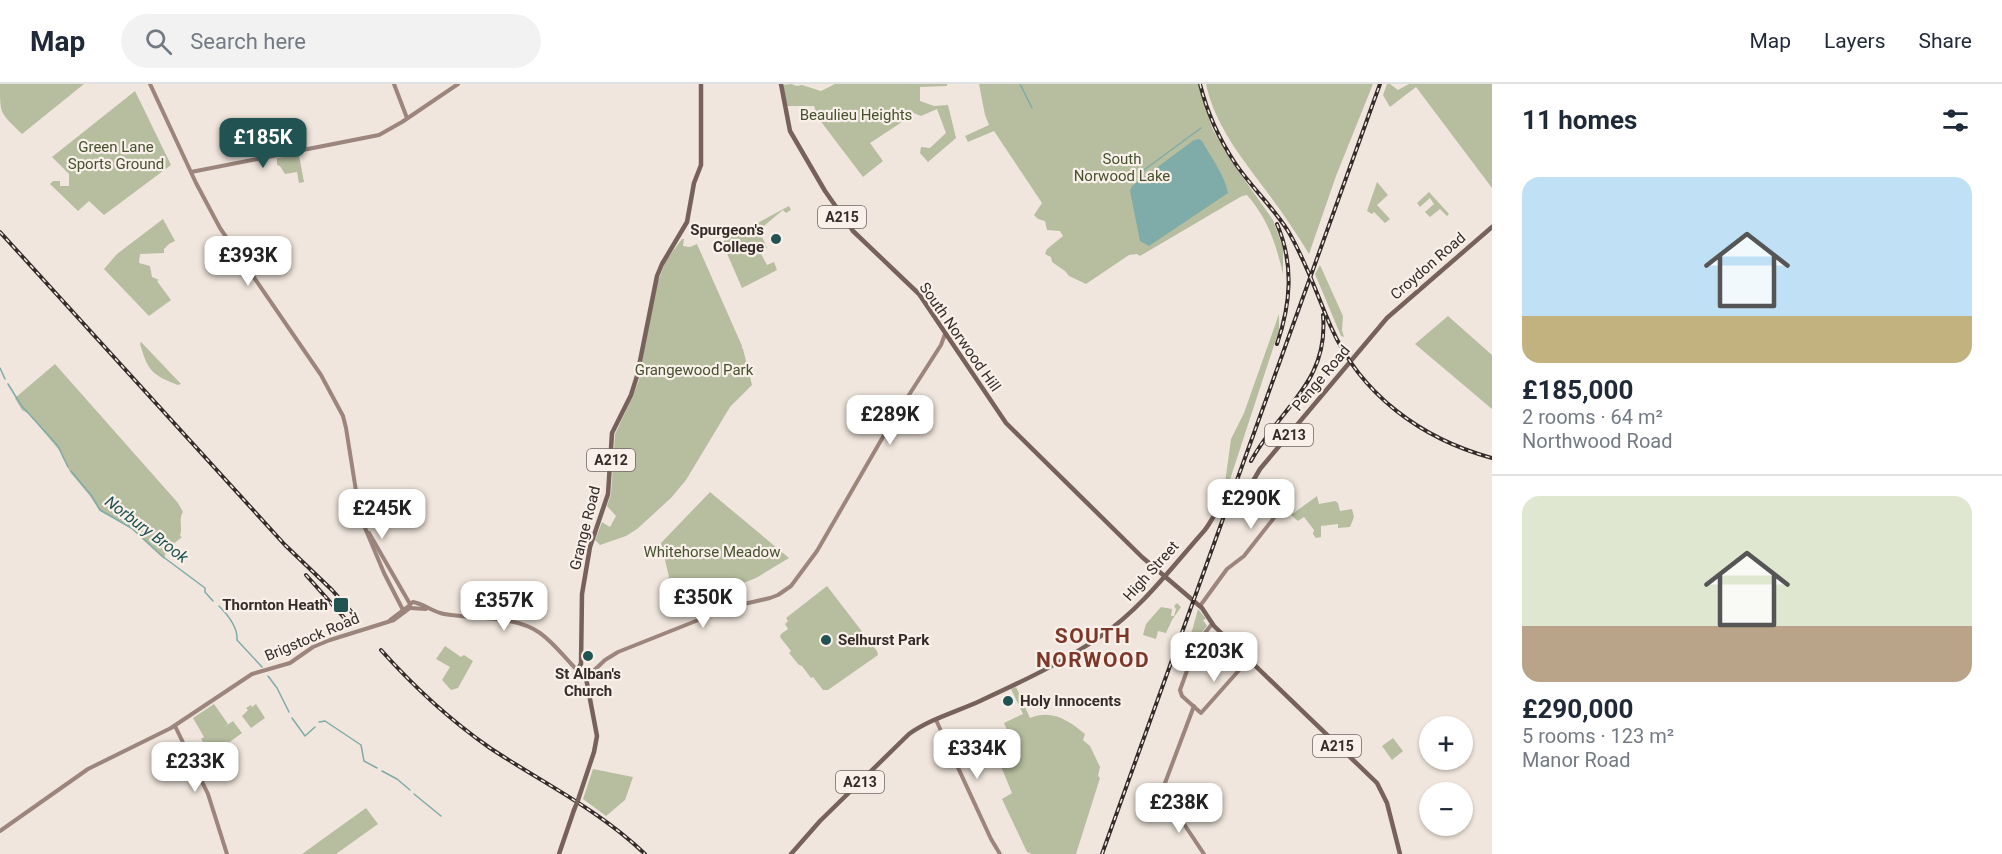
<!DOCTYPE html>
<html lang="en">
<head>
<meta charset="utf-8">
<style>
  :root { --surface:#fff; --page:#f2f2f3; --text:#1f2937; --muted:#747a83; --line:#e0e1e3; --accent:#225353 }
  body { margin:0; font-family:Roboto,sans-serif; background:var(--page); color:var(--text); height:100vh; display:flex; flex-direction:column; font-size:22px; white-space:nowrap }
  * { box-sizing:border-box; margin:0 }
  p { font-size:20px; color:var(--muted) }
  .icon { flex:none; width:33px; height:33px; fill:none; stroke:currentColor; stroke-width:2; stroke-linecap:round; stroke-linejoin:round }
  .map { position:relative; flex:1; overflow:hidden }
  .panel { display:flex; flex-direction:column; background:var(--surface); width:510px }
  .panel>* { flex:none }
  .buttons { position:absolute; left:1419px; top:632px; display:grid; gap:12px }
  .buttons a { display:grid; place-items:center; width:54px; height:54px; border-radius:50%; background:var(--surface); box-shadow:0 2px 4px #0004; font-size:30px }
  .price { position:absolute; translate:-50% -51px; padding:0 14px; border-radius:12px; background:#fff; color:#222; font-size:20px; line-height:39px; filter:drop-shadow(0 2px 3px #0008) }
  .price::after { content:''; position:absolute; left:50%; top:36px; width:18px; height:14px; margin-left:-9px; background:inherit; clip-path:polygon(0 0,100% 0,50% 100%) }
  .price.active { background:var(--accent); color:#fff }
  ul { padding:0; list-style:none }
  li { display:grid; align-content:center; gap:12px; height:318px; padding:0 30px }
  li+li { border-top:2px solid var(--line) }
  li span { display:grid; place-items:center; height:186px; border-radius:18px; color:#555 }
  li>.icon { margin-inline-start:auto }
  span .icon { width:108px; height:108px; fill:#fffc; stroke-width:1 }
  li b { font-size:26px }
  h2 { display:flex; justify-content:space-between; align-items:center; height:72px; padding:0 30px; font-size:26px }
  header { display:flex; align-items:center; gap:36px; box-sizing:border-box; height:84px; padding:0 30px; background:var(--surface); border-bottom:2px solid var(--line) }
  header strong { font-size:28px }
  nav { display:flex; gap:33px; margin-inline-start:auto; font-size:21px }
  .search { width:420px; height:54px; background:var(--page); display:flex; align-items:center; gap:15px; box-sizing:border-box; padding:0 21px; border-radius:33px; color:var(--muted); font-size:22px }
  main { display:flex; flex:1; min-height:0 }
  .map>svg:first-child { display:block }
</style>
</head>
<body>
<header>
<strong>Map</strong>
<div class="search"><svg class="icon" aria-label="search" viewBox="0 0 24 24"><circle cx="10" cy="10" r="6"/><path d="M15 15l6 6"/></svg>Search here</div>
<nav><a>Map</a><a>Layers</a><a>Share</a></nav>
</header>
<main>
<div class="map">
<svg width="1492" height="770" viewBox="0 0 1492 770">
  <rect width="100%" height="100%" fill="#f0e6dd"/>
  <g fill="#b6be9f">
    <path d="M0,0H84L22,50C0,28 0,32 0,0Z"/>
    <path d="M791,0L797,2L802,1L821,7L835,0H947V2L920,3V17L934,22L948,21L956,54L928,78L920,69L921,63L930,64L946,49L937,25L921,32L911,28L899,40L870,59L883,77L863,93L819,35L814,22H787L783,1Z"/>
    <path d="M979,0H1198L1213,46L1233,80L1235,79L1234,81L1273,136L1283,164V190C1276,160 1268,135 1247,111L1242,112L1140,172L1137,170L1129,171L1086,200L1069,192L1065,187L1052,178L1051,173L1045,170L1047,165L1063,152L1060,147L1047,146L1045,137L1038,135L1034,131L1042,119L994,47L968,58L965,52L989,41L985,31Z"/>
    <path d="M1206,0H1373L1336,92L1309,170C1297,150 1284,131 1270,112C1245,78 1215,43 1206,0Z"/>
    <path d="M1387,0H1390L1398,6L1409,0H1492V104L1416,3L1390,23L1383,11Z"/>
    <path d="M135,7L171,81L104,131L89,117L78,127L50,100L53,97H60V102H69V90L52,73Z"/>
    <path d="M299,71L304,98L299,99L297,88L285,90L280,82L277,81V74Z"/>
    <path d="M1377,98L1388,111L1377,121L1390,135L1385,139L1374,128L1372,130L1367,127Z"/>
    <path d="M1429,108L1449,130L1447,132L1440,125L1430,133L1425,128L1434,120L1430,114L1420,123L1417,119Z"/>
    <path d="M789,122L791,126L786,129L783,126L759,146L767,164L760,168L767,181L774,178L777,186L742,204L722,158Z"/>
    <path d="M163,135L175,157L169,160L164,165V169L140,170L139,179L150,182L152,193L159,196L157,197L171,216L149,232L104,185L117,170Z"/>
    <path d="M682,155H684L683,162L690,163L697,160L742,262V264L743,265L752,301L730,323L686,396L671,414L637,445L626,452L600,461L595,456L602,438L610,443L616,432L607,422L611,410L615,350L633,312L639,296L655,205L666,176Z"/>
    <path d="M1320,181L1343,232L1342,246L1344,253L1341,252L1315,190Z"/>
    <path d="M1279,230V246L1222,420L1218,421L1224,406L1231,355L1244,329Z"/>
    <path d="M1448,232L1492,271V325L1415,260Z"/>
    <path d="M141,258L181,300L178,301C152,291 148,287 140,260Z"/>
    <path d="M55,280L178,419L183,428C178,436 183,443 180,452L182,453L167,465L164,475L128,442L100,427L90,412L70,388L59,366L29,330L22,326L15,314Z"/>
    <path d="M710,408L789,474L756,494L677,525L671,510L668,494L669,493L661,459Z"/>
    <path d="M1317,412L1319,420L1335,417L1338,419L1340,427L1352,425L1354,433L1350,443L1338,444V440L1321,442V453L1316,454L1313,450L1314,446L1304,433L1298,437L1291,431Z"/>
    <path d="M827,502L877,567L878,571L828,606H823L813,593L811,594L802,582L799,581L789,569L791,567L780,553L781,550L788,545L785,540L788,537L786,534Z"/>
    <path d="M1177,519L1181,523L1172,536L1166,549L1158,547L1156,555L1143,551L1146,540L1161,523L1172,525L1171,532H1174L1176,525L1174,522Z"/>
    <path d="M1198,525L1206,535L1203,536L1207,542L1193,558L1184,576Z"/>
    <path d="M445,562L461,573L464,571L473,577L458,604L451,606L442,596L450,583L436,575Z"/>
    <path d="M1016,603L1030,634C1052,625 1068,636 1085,650L1083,656L1090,662L1100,683L1098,692L1100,694L1076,770H1032L1027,768L1002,715L1012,709L993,663L1011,655L1004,639L1023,630L1011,605Z"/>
    <path d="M214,620L228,640L220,646L233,637L242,649L212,671L201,655L204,653L193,634Z"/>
    <path d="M256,620L265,634L251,644L242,632L248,626L246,624L251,621L252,623Z"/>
    <path d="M1393,654L1403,667L1392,676L1382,662Z"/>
    <path d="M593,685L633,693L625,716L606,732L583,715Z"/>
    <path d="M366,724L378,740L336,770H302Z"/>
  </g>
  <path fill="#7faba9" d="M1199,55L1202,57C1211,73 1225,92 1228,109L1149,162L1140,157L1130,107L1132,102L1194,56Z"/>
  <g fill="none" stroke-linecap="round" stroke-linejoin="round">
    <g stroke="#7faba9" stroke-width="1.5">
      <path d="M1020,0L1032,24"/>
      <path d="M1144,86L1201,44"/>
      <path d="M0,284L5,295"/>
      <path d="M8,300L21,321L58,362L68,383"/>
      <path d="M71,387L91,411L100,426L133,445L162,472L205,504V508L213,517"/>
      <path d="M219,522C228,531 238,543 237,556L262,583"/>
      <path d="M268,592L277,604L289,628"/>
      <path d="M292,634L305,652L315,643"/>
      <path d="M319,638L325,637L361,661L364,677L377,684"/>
      <path d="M382,687L397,695L410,706"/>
      <path d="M414,710L441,732"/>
    </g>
    <g stroke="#9b857c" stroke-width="4">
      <path d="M150,0L196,99L220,144L321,291L343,332L346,344L360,432L384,489L404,528"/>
      <path d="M394,0L407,34"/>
      <path d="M191,88L379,51L402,38L458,0"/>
      <path d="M369,449L410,520"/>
      <path d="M410,520L413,518C424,520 433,528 444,530C474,535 514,531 540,549C554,559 565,574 577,586"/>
      <path d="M1200,522L1227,485L1244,472L1277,430L1275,422L1246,408"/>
      <path d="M410,524L426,525"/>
      <path d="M390,536L410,521"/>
      <path d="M1212,540L1197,559L1180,606L1182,612L1201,629L1249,575"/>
      <path d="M586,594L605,576L618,568L731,523L770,514L778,511L791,502L817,467L891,339L941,261L945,250"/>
      <path d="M1194,622L1162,707L1204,770"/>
      <path d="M936,636L991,755L1000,770"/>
      <path d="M175,642L208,710L227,770"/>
      <path d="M0,747L88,685L171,644L252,590L290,579L313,563L330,556L394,536L410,524"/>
    </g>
    <g stroke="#76625b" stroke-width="4.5">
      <path d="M781,0L790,47L825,107L853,147L919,210L1006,339L1142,473L1202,524L1214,542L1377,699L1387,719L1400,770"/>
      <path d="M1237,420L1242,416L1260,385L1387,234L1492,143"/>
      <path d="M578,716L594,668L597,652L586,594L577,586L581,580L582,510L590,463L608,410L612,349L631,311L637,292L657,192L662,180L687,138L694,99L701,81V0"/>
      <path d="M559,770L574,726"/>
      <path d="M791,770L820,737L909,650C930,635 956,628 980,617C1021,598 1064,578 1101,552C1141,525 1172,483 1204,447C1210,440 1213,431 1220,425"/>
    </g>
    <defs>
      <g id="rail">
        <path d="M1200,0C1207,28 1219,55 1235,79C1251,103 1273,123 1288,147C1306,177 1317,211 1331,243C1361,311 1422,355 1492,374"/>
        <path d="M1277,140C1294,180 1291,219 1277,260"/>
        <path d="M0,148L285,461L332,506L355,532"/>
        <path d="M1251,377C1280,323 1329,299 1323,231"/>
        <path d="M306,491L348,538"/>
        <path d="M381,566C414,603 450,636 490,664C543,699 599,726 645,770"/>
        <path d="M1102,770L1380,0"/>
      </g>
    </defs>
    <use href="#rail" stroke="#352c29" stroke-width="4"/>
    <use href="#rail" stroke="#f8f0e9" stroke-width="1.5" stroke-dasharray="4.5" stroke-linecap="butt"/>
    <g stroke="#76625b" stroke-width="4.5">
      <path d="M1220,425L1237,420"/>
      <path d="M574,726L578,716"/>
    </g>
  </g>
  <g fill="#225353" stroke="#f8f0e9" stroke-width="2">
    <circle cx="776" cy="155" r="6"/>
    <rect x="333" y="513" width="16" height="16" rx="3"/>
    <circle cx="826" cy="556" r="6"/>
    <circle cx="588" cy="572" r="6"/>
    <circle cx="1008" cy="617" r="6"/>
  </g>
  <g text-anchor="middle" stroke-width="4.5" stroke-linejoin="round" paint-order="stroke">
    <g fill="#f8f0e9" stroke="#706763" stroke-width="1.5">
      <rect x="818" y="122" width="48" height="22" rx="4.5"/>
      <rect x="1265" y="340" width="48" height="22" rx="4.5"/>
      <rect x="587" y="365" width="48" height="22" rx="4.5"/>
      <rect x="1313" y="651" width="48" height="22" rx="4.5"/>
      <rect x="836" y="687" width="48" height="22" rx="4.5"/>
    </g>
    <g font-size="14" font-weight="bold" fill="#352c29">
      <text x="842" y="138">A215</text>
      <text x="1289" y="356">A213</text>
      <text x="611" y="381">A212</text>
      <text x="1337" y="667">A215</text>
      <text x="860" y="703">A213</text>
    </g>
    <g font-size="15" fill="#47512f" stroke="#f8f0e9">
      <text x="856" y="36">Beaulieu Heights</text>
      <text x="116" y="68">Green Lane<tspan x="116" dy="17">Sports Ground</tspan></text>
      <text x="1122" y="80">South<tspan x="1122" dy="17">Norwood Lake</tspan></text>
      <text x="694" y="291">Grangewood Park</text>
      <text x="712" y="473">Whitehorse Meadow</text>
    </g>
    <g font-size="15" font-weight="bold" fill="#352c29" stroke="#f8f0e9" text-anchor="end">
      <text x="764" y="151">Spurgeon's<tspan x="764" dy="17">College</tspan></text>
      <text x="328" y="526">Thornton Heath</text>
      <text x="838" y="561" text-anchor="start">Selhurst Park</text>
      <text x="588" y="595" text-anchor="middle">St Alban's<tspan x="588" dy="17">Church</tspan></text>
      <text x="1020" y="622" text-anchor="start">Holy Innocents</text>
    </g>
    <g font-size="15" fill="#352c29" stroke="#f8f0e9">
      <text transform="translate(1428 182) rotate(-41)" y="5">Croydon Road</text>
      <text transform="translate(960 253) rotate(55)" y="5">South Norwood Hill</text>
      <text transform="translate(1321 294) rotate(-50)" y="5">Penge Road</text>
      <text transform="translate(585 444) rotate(-76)" y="5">Grange Road</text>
      <text transform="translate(1151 487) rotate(-48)" y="5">High Street</text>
      <text transform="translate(312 553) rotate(-23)" y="5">Brigstock Road</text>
    </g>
    <g font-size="16" font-style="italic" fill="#225353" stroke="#f8f0e9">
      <text transform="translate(147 445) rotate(37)" y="6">Norbury Brook</text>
    </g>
    <g font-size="21" font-weight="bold" letter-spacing="1.5" fill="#7d3729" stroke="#f8f0e9">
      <text x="1093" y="559">SOUTH<tspan x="1093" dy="24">NORWOOD</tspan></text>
    </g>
  </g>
</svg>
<div class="buttons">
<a>+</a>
<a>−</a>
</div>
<b class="price active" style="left:263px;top:85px">£185K</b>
<b class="price" style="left:248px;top:203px">£393K</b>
<b class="price" style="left:890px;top:362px">£289K</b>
<b class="price" style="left:1251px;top:446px">£290K</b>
<b class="price" style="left:382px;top:456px">£245K</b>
<b class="price" style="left:703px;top:545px">£350K</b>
<b class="price" style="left:504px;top:548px">£357K</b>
<b class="price" style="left:1214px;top:599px">£203K</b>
<b class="price" style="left:977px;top:696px">£334K</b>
<b class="price" style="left:195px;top:709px">£233K</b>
<b class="price" style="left:1179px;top:750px">£238K</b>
</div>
<section class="panel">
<h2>11 homes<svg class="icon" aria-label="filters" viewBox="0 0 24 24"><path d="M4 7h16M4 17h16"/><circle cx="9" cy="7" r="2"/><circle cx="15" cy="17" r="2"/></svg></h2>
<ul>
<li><span style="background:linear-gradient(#bfe0f5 75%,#c2b280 0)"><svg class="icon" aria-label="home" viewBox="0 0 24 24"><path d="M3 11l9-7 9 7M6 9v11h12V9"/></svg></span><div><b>£185,000</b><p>2 rooms · 64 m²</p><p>Northwood Road</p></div></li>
<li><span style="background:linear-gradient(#dfe7d0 70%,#b9a48a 0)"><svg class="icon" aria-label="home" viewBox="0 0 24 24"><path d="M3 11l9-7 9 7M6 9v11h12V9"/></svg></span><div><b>£290,000</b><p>5 rooms · 123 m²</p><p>Manor Road</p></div></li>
</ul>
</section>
</main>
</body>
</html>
